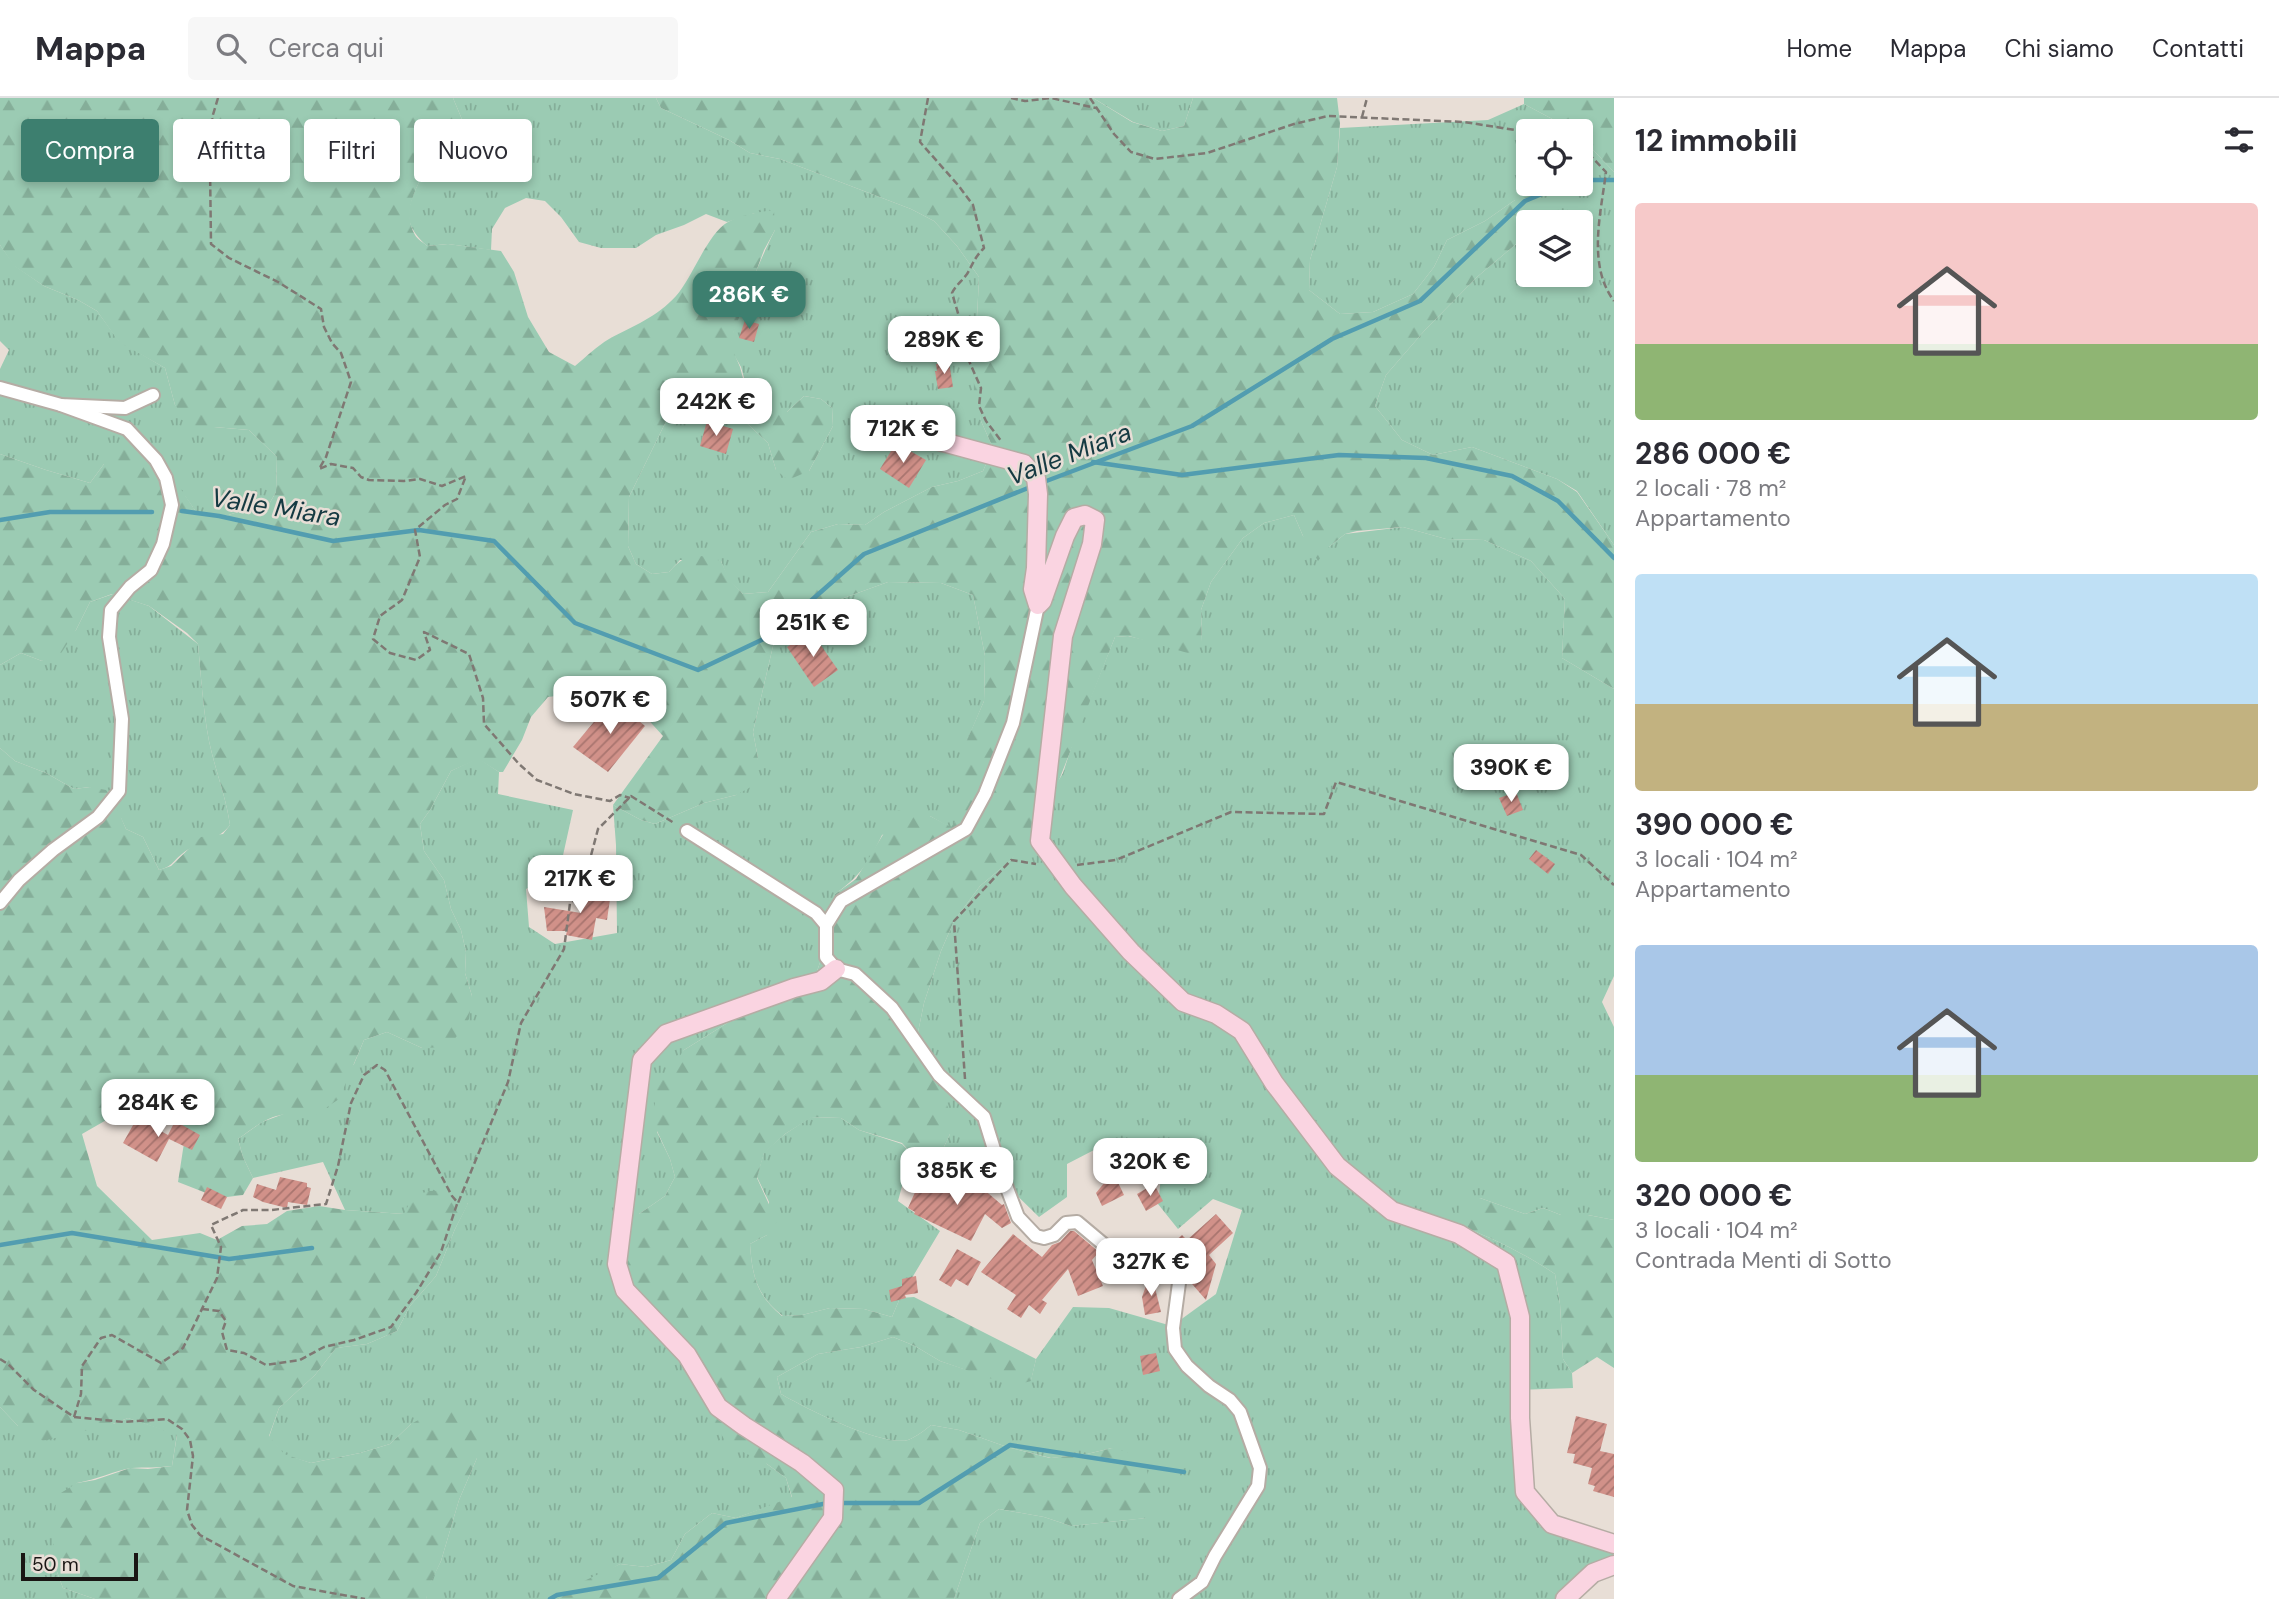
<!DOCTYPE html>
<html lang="it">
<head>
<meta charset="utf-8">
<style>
  :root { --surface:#fff; --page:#f7f7f7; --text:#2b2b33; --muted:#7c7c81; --line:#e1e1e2; --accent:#3d7f6f }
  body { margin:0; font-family:"DM Sans",sans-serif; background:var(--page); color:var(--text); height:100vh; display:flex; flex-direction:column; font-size:26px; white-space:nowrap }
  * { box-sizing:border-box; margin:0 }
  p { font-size:23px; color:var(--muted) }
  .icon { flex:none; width:38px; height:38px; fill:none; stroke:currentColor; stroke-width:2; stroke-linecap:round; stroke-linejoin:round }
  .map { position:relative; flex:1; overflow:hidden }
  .details { display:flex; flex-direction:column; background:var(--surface); width:665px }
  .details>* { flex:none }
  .banner { position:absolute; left:21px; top:21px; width:665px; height:63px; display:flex; gap:14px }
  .buttons { position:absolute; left:1516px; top:21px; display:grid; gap:14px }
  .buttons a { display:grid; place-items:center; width:77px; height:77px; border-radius:7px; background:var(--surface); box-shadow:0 4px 10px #0003; font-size:35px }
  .scale { position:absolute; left:21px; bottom:18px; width:117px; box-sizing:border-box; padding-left:7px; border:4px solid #1a1614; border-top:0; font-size:19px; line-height:24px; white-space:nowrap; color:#1a1614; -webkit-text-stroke:5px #e8ded6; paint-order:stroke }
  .price { position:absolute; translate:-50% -60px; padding:0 16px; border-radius:14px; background:#fff; color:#222; font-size:23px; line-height:46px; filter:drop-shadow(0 2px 4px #0008) }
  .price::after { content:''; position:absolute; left:50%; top:42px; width:21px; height:16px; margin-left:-10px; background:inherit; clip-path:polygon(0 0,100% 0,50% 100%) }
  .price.current { background:var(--accent); color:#fff }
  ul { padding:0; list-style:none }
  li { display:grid; align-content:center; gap:14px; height:371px; padding:0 21px }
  li span { display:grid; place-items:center; height:217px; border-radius:7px; color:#555 }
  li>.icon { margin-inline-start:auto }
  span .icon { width:126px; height:126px; fill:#fffc; stroke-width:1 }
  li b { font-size:30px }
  h2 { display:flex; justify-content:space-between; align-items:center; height:84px; padding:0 21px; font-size:30px }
  .chip { padding:0 24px; border-radius:7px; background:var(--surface); box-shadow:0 4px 10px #0003; font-size:24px; line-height:63px }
  .chip.current { background:var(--accent); color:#fff }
  header { display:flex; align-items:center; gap:42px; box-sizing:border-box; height:98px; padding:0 35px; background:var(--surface); border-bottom:2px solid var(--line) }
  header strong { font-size:33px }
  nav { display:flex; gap:38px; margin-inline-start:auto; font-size:24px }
  .search { width:490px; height:63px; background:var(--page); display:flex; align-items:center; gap:18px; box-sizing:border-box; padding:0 24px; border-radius:7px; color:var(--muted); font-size:26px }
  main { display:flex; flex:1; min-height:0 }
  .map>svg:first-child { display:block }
</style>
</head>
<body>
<header>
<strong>Mappa</strong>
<div class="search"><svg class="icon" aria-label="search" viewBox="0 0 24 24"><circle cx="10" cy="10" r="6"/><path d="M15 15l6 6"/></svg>Cerca qui</div>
<nav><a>Home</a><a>Mappa</a><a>Chi siamo</a><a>Contatti</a></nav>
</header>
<main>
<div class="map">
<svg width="1614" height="1501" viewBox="0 0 1614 1501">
  <defs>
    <pattern id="grass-tufts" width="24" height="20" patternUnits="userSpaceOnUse" patternTransform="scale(1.75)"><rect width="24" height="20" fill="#9bcbb3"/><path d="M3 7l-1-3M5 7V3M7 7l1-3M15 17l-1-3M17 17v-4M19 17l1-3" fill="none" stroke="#85ae99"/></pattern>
    <pattern id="forest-firs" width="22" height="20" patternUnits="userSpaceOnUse" patternTransform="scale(1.75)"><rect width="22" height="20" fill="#9bcbb3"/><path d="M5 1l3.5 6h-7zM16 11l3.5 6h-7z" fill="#85ae99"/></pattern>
    <pattern id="building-hatch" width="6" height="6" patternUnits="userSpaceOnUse" patternTransform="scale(1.75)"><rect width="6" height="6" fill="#d19189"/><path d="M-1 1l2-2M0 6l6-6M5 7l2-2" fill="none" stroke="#a9756f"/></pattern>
  </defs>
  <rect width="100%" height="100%" fill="#e8ded6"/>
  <g fill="url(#grass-tufts)">
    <path d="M453,0H656L661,10L729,42L750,55L780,61L911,111L934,123L957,148L979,179L977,220L972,238L981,323L993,350L983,373L958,383L932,389L884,414L865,427L838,426L811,434L768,494L743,496L728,481L721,463L680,462L669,474L652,476L636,466L628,448L629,399L673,309L682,295L706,291L727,300L738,317L768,345L776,372L809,373L833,328L832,310L821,301L804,298L787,314H759C747,297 747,289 741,269C738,263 733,256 731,250C728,234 766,149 775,132L755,115L727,124L706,116L684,127L656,137L636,150H601L579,144L561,119L545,103L526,100L505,110L492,131L491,152L448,146L427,148C418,140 408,129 409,116C409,98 427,69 437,54L457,49L469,38Z"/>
    <path d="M1093,0H1193L1184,28L1162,33L1133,24Z"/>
    <path d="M1524,6L1575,33H1528V86H1580V38L1614,74V447L1577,393L1557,381L1472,349L1433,357L1402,342L1375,308L1386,277L1425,232L1477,179L1528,136V177H1580V124H1533L1539,112L1515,102L1485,123L1447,142L1434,169L1413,196L1373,214L1340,216L1309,192L1310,162L1337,69L1340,30L1488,22Z"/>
    <path d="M0,147L15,168L44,188L78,202L97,213L119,243L165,270L175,307L214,329L249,332L277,359L276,394L264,415L241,413L219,420L197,415L185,398L104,366L90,385L46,372L0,356V271L9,252L0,243Z"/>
    <path d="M1294,417L1303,438L1329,449L1345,436L1403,429L1446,441L1484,442L1531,463L1565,501L1562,560L1614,591V878L1602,904L1614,929V1122L1588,1117H1561L1543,1110L1525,1116L1480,1100L1457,1126C1492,1140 1524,1155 1555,1176L1560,1206L1563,1261L1572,1275L1573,1290L1517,1292L1518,1392L1541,1429L1578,1437L1614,1456L1577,1489L1555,1501H954L980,1425L999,1411L1044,1419L1071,1428L1146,1420L1112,1350L1087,1356L1051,1360L1007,1349L959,1332L931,1327C925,1332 916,1339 908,1342C882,1349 805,1310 781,1296L777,1279L818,1256L861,1249L893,1239L915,1248L940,1263L964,1271L1031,1282L1036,1261L1073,1209L1109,1210L1172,1228L1216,1196L1242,1112L1213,1101L1178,1131L1158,1106L1162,1070L1128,1047L1096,1051L1067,1066V1099L1039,1119L998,1079L942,1053L950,1036L917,939L924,905L941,853L954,823L980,788L1011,762L1063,675L1074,641L1115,539L1128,538L1150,543L1202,544L1201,512L1211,484L1243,440L1264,425Z"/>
    <path d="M888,484L941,485L973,497L985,558L984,603L967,643L971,696L966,713L951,730L930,718L882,737C869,765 860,778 835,796L827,844L815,879L755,912L729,924L684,952L657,1034L670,1061L675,1079L665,1098L639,1116L656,1219L682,1237L686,1253L767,1366L786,1380L792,1400L736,1420L712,1415L685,1436L671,1462L646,1469L620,1466L559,1501H427L425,1495L441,1463L459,1402L477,1360L411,1326L390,1346L360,1355L311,1365L284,1357L269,1339L279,1310L315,1277L336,1250L367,1246L397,1233L410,1208L436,1178L455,1131L468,1105L404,1116L345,1112L323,1064L253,1080L243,1059L238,1041L262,1024L289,1014L314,1017L354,966L364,942L387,934L422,950L472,898L465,875L466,854L461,832L451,811L444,782L424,753L420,726L430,712L451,673L478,660L499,674L498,696L573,712L560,771L526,791L529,829L555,846L617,835L616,747L613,707L641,722L655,726L704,705L736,697L758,660L753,634L773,548L809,520L841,501Z"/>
    <path d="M113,496L149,508L198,546C201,578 203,611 209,643C215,672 226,698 230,727C216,745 197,743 182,756C172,764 173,768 159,772L143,739L126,731L121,720L90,689L74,691L46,675L15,663L0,650V567L21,555L42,563L76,532L90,504Z"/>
    <path d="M811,1019L841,1020L859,1032L902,1046L911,1055L898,1103L940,1133L900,1200L892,1219L864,1211L830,1210L802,1217L783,1218C757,1198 752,1178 750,1146L767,1137L769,1104L757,1079L764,1054L785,1036Z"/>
    <path d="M0,1309L18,1328L113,1326L128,1320L177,1336L172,1368C158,1370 145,1369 132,1370C117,1372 95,1382 77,1385L53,1463L63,1490L95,1501H0Z"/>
  </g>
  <g fill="url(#forest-firs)">
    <path d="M0,0H453L469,38L457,49L437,54C423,77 399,110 415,137C417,141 424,145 427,148L448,146L501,153L514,174L528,219L549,254L575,268C586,259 597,248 609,241C633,228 657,219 676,198C693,179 707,136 728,124C741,116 760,114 774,112L775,132L764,152L734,233L731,248L740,269L748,299L759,314H787L804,298L821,301L832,310L833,328L809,373L788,382L776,372L768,345L738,317L727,300L706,291L683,295L673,309L629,399L628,448L636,466L652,476L669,474C686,454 697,455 721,463L729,481L743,496L768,494L811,434L838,426L865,427L884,414L932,389L958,383L983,373L993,350L981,323L971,270L972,238L977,220L979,179L957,148L934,123L911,111L780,61L750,55L729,42L661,10L656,0H1093L1132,24L1162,33L1184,28L1193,0H1337L1340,25L1337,69L1310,162L1309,192L1340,216L1373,214L1413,196L1434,169L1447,142L1485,123L1515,102L1540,95L1539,112L1533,124H1528V136L1477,179L1425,232L1386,277L1375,308L1402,342L1433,357L1472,349L1557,381L1577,394L1614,447V591L1562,560L1565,501L1531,463L1484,442L1446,441L1403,429L1357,433L1345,436L1329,449L1318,463L1303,438L1294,417L1264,425L1243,440L1211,484L1201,512L1202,544L1191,556L1129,538L1115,539L1045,718L1011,762L980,788L954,823L941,853L924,905L917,939L950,1014V1036L942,1053L930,1063L911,1055L902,1045L859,1032L841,1020L812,1019L785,1036L764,1055L757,1080L777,1124L767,1137L750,1146C752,1178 757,1198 782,1218L802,1217L830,1210L864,1211L892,1219L900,1200L914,1199L1036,1261L1031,1283L1016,1287L989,1280L940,1263L915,1248L893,1239L861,1249L818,1256L777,1279L781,1296C805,1310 882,1349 908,1342C916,1339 925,1332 931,1327L959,1332L1007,1349L1050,1360L1087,1356L1112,1350L1134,1356L1147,1373L1153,1398L1147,1420L1071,1428L1044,1419L999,1411L980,1425L954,1501H559L584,1483L620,1466L646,1469L671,1462L685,1436L712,1415L736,1420L792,1399L786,1380L767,1366L727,1346L706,1310L698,1283L686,1253L682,1237L618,1197L608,1162L618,1138L639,1116L665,1098L675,1079L670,1061L657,1033L654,1018L656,991L684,952L729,924L755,912L815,879L827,844L829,825L835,796L856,781L898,712L930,718L951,729C977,701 971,697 957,665L984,603L985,558L973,497L941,485L888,484L841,501L809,520L773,548L753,634L758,660L754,680L749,690L736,697L704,705L655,726L641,722L613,707L663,638L633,605L595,593L548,599L531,619L522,642L503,674H499L478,661L451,673L430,712L420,726L424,753L444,782L451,811L461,832L466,854L465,875L472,898L469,921L449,949L422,950L387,934L364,942L339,1001L314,1018C277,1012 268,1019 238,1041L243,1059L253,1080L243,1097L219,1100L178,1084L184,1045L172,1017L129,1009L82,1036L97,1088L152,1142L200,1135L217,1142L242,1128L267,1126L287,1113L319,1108L345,1112L404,1116L413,1098L429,1093L461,1092L468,1106L455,1131L436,1178L410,1208L397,1233L367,1246L336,1250L315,1277L279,1310L269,1338L284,1356L311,1365L360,1355L390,1346L411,1326L440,1310L466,1318L480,1338L477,1360L459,1402L441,1463L426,1495L427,1501H95L63,1490L53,1463L56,1398L77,1385L95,1382L130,1370L148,1371L172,1368L177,1337L128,1320L113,1326L43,1343L18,1328L0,1309V650L15,663L46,675L74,691L90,689L106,692L114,703L126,731L143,739L159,772L171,768L201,739L223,736L230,727C226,698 215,672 209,643C203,611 201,578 198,546L187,535L149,508L112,496L90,504L76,532L60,557L42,563L21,555L0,567V356L46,372L90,385L104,366L106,348L133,351L166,369L197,415L219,420L241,413L264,415L276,394L277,359L249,332L214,329L196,334L175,307L165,270L119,244L97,213L78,202L44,188L14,168L0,147Z"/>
    <path d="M1524,0H1614V74L1580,38V33H1575L1524,6Z"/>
    <path d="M1480,1100L1525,1116L1543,1110L1561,1117H1588L1614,1122V1270L1597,1259L1572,1275L1563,1261L1560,1206L1555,1176C1524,1155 1492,1140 1457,1126L1459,1110L1468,1103Z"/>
  </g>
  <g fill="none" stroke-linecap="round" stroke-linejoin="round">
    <g stroke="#529db0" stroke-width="4.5">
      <path d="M1580,82H1614"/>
      <path d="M1093,364L1182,377L1339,357L1426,360L1512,378L1558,403L1614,460"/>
      <path d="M1041,385L1192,328L1332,241L1420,203L1525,103L1566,86"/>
      <path d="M182,413L219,418L333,443L419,432L494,443L575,525L698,572L772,537L864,456L1033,388"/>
      <path d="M0,422L50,414H152"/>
      <path d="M0,1147L72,1135L229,1161L312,1150"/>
      <path d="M837,1405H919L1010,1347L1184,1374"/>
      <path d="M550,1501L557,1497L658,1480L726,1425L828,1405"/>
    </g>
  </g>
  <g fill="url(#building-hatch)">
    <path d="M745,222L759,226L754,244L739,240Z"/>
    <path d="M949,264L953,289L938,291L935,273H937L936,266Z"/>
    <path d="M707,323L733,331L726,356L700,348Z"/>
    <path d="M896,345L926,362L909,390L880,371Z"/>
    <path d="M811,533L838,572L814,589L787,549Z"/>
    <path d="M613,601L645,628L608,674L573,649Z"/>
    <path d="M1516,694L1523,712L1507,718L1499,700Z"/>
    <path d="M1536,752L1555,766L1548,776L1529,761Z"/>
    <path d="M585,790L611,794L607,822L596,820L592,842L566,837L567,833H547L544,809L581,815Z"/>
    <path d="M137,1020L168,1037L175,1023L200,1037L192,1052L169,1041L157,1064L123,1045Z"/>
    <path d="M1113,1074L1124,1097L1102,1108L1096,1095Z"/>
    <path d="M280,1079L307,1085V1089L311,1090L307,1107L288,1104L287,1110L263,1104L253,1099L257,1086L276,1092Z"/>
    <path d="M969,1079L1002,1107L1004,1106L1011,1125L1002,1130L985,1116L971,1143L914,1116L915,1114L908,1110L920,1083L928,1087L932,1081L941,1086L943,1083L957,1093Z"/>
    <path d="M1154,1086L1163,1103L1146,1113L1137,1096Z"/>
    <path d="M207,1089L227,1099L221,1111L201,1102Z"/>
    <path d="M1216,1116L1233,1135L1209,1157L1216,1166L1206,1202L1186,1179L1178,1164L1165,1152L1182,1137L1187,1142Z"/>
    <path d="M1070,1133H1074L1099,1154L1092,1162L1103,1188L1078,1198L1068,1171L1042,1202L1047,1205L1040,1216L1029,1207L1021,1220L1007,1211L1016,1197L981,1174L1013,1136L1042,1159L1052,1147L1060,1144Z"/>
    <path d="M957,1151L981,1164L968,1188L956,1181L951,1189L939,1182Z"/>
    <path d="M1151,1174L1161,1214L1145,1217L1142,1199Z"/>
    <path d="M916,1178L918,1195L905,1197L906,1200L891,1204L889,1192L902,1188V1181Z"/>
    <path d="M1156,1255L1160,1273L1143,1277L1140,1258Z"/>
    <path d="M1576,1318L1607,1326L1600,1353L1614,1356V1399L1593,1393L1595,1388L1588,1386L1592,1370L1573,1365L1575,1356L1567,1355Z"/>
  </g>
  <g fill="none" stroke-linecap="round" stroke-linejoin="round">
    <defs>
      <g id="street">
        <path d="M0,290L61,307L125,310L153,297"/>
        <path d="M687,733L816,815L826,827V859L836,871L855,876L892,910L939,977L984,1019L1002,1077L1018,1119L1036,1138L1044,1140L1054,1137L1066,1125L1077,1124L1108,1150L1134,1159H1160L1172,1170L1179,1185L1173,1230L1175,1251L1187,1268L1209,1288L1230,1302L1240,1314L1260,1370L1258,1388L1215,1458L1202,1484L1179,1501"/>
        <path d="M0,805L19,782L53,752L98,719L119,693L122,621L109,539L111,512L130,489L151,472L163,446L172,407L166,380L156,362L127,331L61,307"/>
        <path d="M826,827L841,803L966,731L985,696L1013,625L1038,507"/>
      </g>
      <g id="secondary">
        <path d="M877,326L1024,366L1036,380L1038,396L1036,470L1033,491L1038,507L1042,503L1065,438L1074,420L1085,417L1095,422L1092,446L1063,538L1040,743L1073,788L1131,854L1183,904L1216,916L1242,933L1274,985L1337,1068L1392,1113L1459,1136L1506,1165L1520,1219V1320L1525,1394L1552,1426L1614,1446"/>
        <path d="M776,1501L833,1420L834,1392L802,1365L744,1328L718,1309L687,1257L625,1192L617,1166L642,962L666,936L794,890L821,883L836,871"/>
        <path d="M1565,1501L1593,1475L1614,1467"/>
      </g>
    </defs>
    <use href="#street" stroke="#b5aca4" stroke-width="16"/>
    <use href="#secondary" stroke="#b5aca4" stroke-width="21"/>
    <g stroke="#7f7873" stroke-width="2.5" stroke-dasharray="7 3.5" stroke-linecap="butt">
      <path d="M218,0L212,20L218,46L210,69L211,146L229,160L278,184L321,211L324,229L332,245L341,255L351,284L326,359L319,371L331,366L353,370L361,379L369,382L404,383L420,381L442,388L466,378L457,401L445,407L415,432L420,459L402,502L380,518L373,541L390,555L416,562L430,552L424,534L469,556L483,600L484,626L519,666L537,682L574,696L610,703L620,697L630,700"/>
      <path d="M928,0L920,44L958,87L973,107L984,150C974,160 973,166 967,176C962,183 956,187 952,195L960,222L965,254L981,290L979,308L986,323L1002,344"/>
      <path d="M1011,0L1025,3L1051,0L1096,10"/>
      <path d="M1090,0L1114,36L1131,54L1155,61L1207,55L1294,26L1328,18L1464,24L1528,34"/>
      <path d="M1362,19L1367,0"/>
      <path d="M1580,49L1584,51L1606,74C1601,115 1587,167 1614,203"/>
      <path d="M1077,767L1116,762L1231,714L1324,716L1336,684L1581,757L1614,787"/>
      <path d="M965,981L954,823L1011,762L1036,766"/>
      <path d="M202,1211L219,1213L226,1223L222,1234L227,1252L244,1255L266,1267L300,1262L324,1249L354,1242L391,1229L416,1195L441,1154L457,1106"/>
      <path d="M0,1261L8,1266L34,1292L74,1319L124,1324L167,1321L182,1331L190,1342L193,1358L187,1412L192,1427L200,1437L293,1488L365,1501"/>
      <path d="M74,1319L81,1296L82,1268L101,1240L112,1237L161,1265L183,1250L217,1180L221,1149L211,1127L243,1112H271L326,1106L338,1068L351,1005L364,977L377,967L385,972L452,1098L458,1105L508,984L521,925L564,851L570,805L580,799L598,731L631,698L674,725"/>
    </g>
    <use href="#street" stroke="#fff" stroke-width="12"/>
    <use href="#secondary" stroke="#fad4e1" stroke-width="18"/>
  </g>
  <g text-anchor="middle" stroke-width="5" stroke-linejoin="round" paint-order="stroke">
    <g font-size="26" font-style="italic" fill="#153a42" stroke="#e8ded6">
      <text transform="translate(1069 356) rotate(-21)" y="9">Valle Miara</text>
      <text transform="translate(276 409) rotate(9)" y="9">Valle Miara</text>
    </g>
  </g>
</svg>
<div class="buttons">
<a><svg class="icon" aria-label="locate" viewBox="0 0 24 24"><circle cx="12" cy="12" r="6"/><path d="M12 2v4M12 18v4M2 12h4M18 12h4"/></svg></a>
<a><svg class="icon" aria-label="layers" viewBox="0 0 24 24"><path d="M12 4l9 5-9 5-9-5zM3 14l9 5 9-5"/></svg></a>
</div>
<div class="scale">50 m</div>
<b class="price current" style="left:749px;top:233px">286K €</b>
<b class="price" style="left:944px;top:278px">289K €</b>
<b class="price" style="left:716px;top:340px">242K €</b>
<b class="price" style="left:903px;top:367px">712K €</b>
<b class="price" style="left:813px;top:561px">251K €</b>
<b class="price" style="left:610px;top:638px">507K €</b>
<b class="price" style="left:1511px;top:706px">390K €</b>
<b class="price" style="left:580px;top:817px">217K €</b>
<b class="price" style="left:158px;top:1041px">284K €</b>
<b class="price" style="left:1150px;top:1100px">320K €</b>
<b class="price" style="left:957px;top:1109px">385K €</b>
<b class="price" style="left:1151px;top:1200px">327K €</b>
<div class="banner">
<a class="chip current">Compra</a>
<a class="chip">Affitta</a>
<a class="chip">Filtri</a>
<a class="chip">Nuovo</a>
</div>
</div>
<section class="details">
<h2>12 immobili<svg class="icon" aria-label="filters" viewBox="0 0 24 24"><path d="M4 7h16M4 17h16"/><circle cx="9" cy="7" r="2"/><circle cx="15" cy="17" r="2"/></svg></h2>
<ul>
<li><span style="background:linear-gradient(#f6c9c9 65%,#8fb573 0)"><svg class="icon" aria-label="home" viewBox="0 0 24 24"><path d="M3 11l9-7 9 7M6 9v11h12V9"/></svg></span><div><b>286 000 €</b><p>2 locali · 78 m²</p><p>Appartamento</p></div></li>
<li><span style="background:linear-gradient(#bfe0f5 60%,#c2b280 0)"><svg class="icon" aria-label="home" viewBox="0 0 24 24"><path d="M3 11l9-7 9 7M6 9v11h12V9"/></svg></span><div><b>390 000 €</b><p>3 locali · 104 m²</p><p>Appartamento</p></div></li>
<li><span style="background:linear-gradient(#a9c7e8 60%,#8fb573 0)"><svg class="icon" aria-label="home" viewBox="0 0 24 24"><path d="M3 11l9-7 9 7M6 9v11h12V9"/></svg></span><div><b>320 000 €</b><p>3 locali · 104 m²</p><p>Contrada Menti di Sotto</p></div></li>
</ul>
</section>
</main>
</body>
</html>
